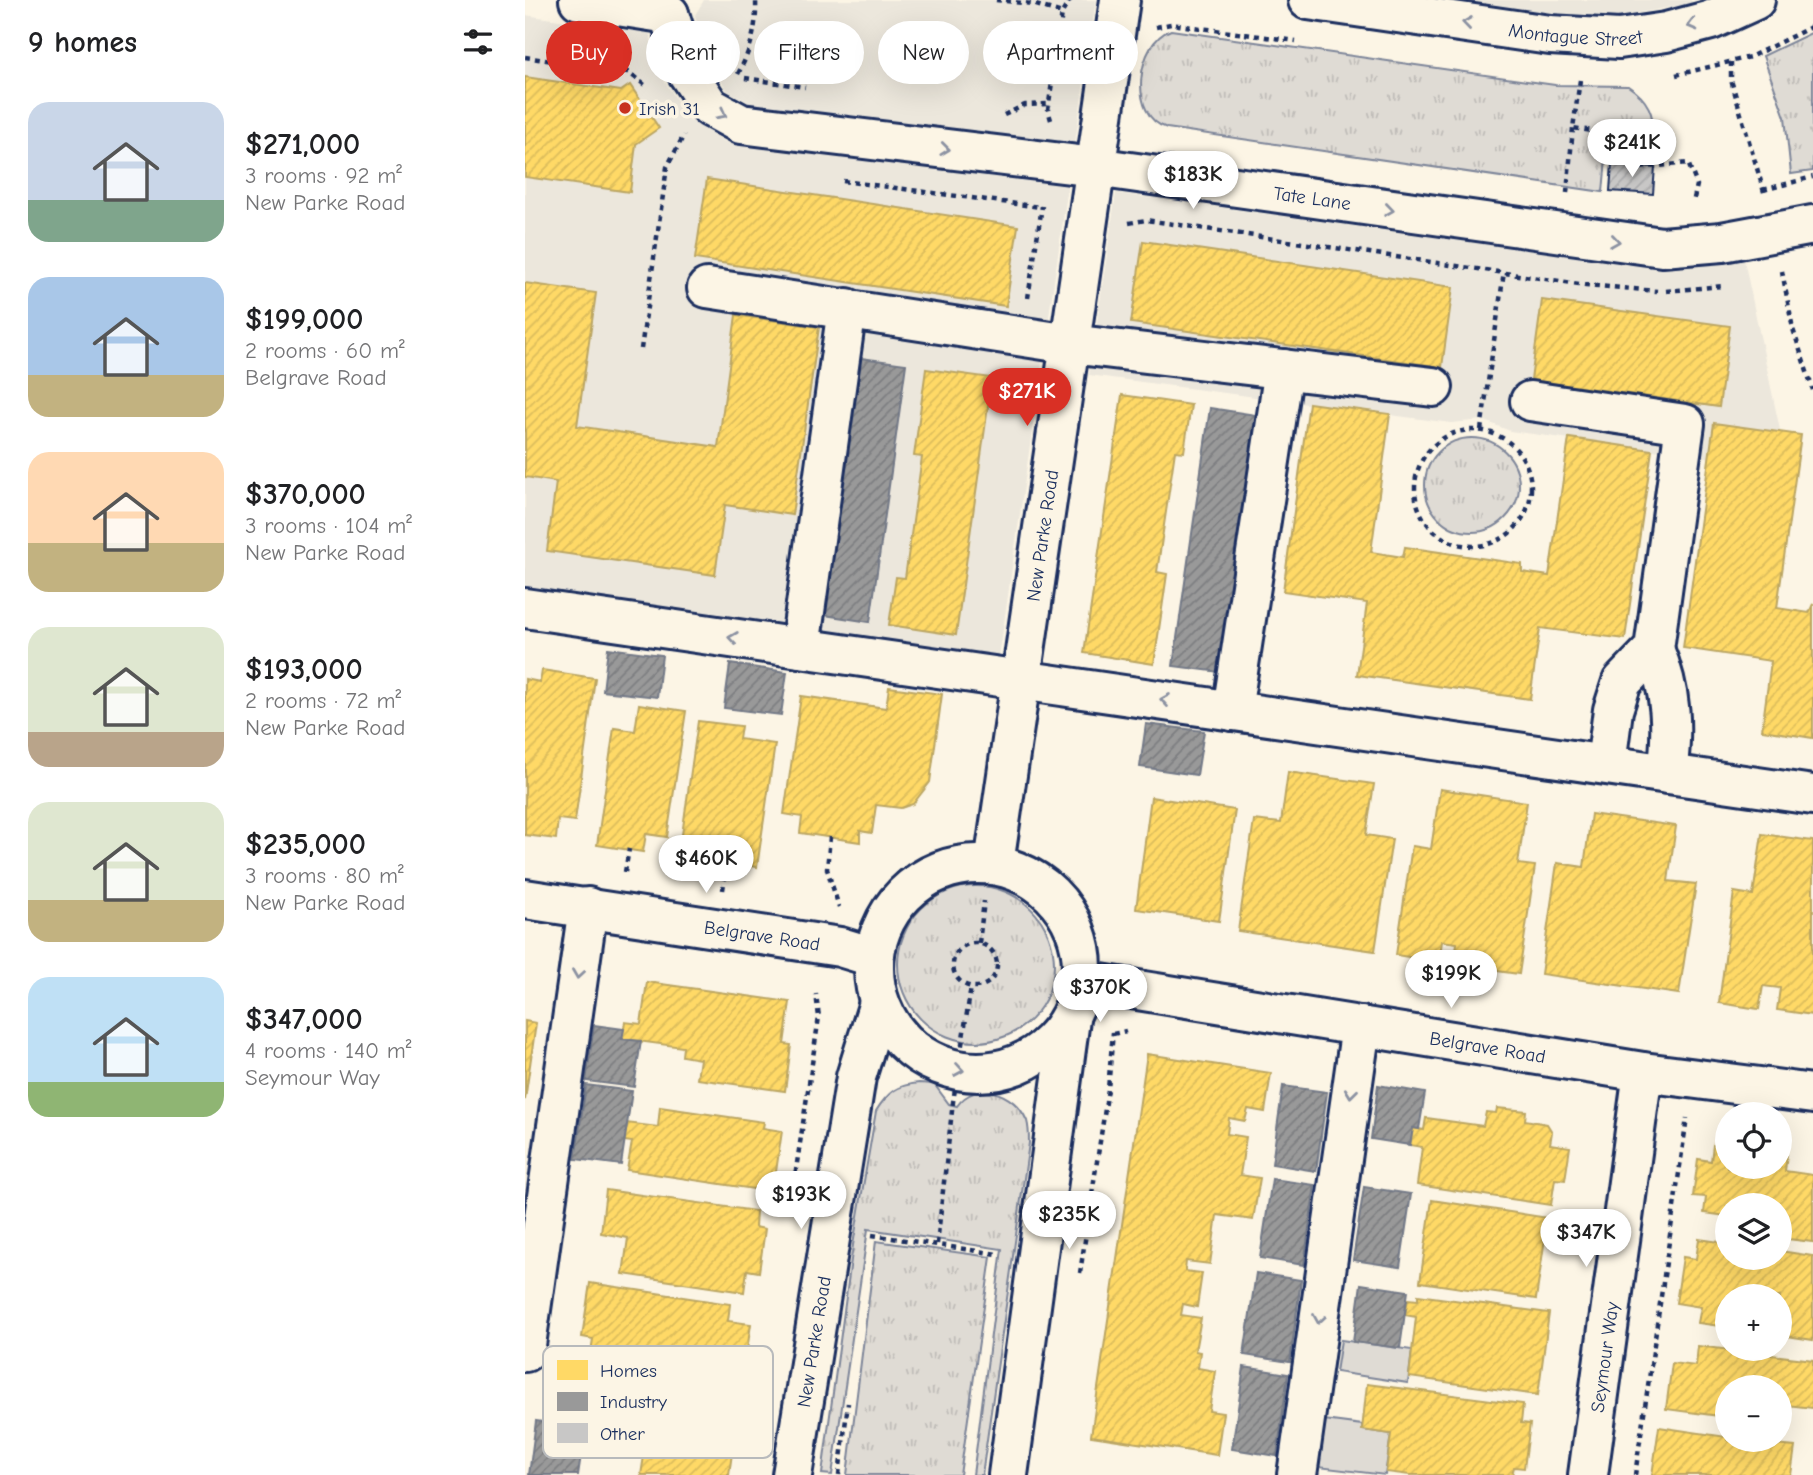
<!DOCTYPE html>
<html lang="en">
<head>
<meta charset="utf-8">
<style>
  :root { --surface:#fff; --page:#f6f6f6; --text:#202124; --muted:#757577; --accent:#d93025 }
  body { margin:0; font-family:"Comic Neue",sans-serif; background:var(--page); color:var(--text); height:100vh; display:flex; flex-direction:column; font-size:26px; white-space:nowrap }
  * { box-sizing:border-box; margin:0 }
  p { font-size:23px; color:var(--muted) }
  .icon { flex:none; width:38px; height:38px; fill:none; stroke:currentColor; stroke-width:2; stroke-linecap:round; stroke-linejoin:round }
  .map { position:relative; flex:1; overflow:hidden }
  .sheet { display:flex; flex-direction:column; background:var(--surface); width:525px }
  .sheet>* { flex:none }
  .banner { position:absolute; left:21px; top:21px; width:665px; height:63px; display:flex; gap:14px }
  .controls { position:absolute; left:1190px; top:1102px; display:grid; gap:14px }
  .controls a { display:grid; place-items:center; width:77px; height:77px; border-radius:50%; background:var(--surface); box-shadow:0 7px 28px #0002; font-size:35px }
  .price { position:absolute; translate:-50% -60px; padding:0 16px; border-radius:24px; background:#fff; color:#222; font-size:23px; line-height:46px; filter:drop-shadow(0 2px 4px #0008) }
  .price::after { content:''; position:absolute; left:50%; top:42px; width:21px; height:16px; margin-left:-10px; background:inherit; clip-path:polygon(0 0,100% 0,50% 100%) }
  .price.selected { background:var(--accent); color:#fff }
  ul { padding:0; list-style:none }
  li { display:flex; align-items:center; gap:21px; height:175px; padding:0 28px }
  li span { display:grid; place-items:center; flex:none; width:196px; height:140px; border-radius:21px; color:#555 }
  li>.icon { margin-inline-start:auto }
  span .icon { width:84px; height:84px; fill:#fffc; stroke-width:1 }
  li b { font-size:30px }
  h2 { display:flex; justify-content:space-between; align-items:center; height:84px; padding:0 28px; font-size:30px }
  .tag { padding:0 24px; border-radius:32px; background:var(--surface); box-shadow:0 7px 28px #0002; font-size:24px; line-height:63px }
  .tag.selected { background:var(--accent); color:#fff }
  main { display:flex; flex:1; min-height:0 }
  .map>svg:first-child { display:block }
</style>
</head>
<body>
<main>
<section class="sheet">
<h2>9 homes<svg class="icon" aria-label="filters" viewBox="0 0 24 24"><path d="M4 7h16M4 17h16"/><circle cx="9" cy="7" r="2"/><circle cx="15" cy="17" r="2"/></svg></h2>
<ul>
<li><span style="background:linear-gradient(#c9d6e8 70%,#7fa58c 0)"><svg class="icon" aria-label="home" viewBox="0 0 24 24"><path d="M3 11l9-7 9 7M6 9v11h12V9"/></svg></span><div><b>$271,000</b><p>3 rooms · 92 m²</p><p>New Parke Road</p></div></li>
<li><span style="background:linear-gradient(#a9c7e8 70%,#c2b280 0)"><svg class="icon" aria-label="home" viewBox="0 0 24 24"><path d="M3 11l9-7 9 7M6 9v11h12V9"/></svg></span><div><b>$199,000</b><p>2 rooms · 60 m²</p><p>Belgrave Road</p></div></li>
<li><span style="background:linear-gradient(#ffd9b3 65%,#c2b280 0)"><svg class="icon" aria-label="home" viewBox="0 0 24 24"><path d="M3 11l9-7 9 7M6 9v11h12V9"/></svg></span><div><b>$370,000</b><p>3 rooms · 104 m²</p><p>New Parke Road</p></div></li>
<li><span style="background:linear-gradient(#dfe7d0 75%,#b9a48a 0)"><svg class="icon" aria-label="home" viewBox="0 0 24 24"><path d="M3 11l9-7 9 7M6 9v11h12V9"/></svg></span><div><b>$193,000</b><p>2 rooms · 72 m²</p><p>New Parke Road</p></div></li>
<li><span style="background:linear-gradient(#dfe7d0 70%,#c2b280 0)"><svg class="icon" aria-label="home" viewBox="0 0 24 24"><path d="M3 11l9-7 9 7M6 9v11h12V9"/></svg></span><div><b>$235,000</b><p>3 rooms · 80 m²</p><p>New Parke Road</p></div></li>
<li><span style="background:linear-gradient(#bfe0f5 75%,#8fb573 0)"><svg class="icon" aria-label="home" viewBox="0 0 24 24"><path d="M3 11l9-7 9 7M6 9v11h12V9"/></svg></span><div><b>$347,000</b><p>4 rooms · 140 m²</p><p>Seymour Way</p></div></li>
</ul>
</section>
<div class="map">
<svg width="1288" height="1475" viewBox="0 0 1288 1475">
  <defs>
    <pattern id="grass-tufts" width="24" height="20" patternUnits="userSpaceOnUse" patternTransform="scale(1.75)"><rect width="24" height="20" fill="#dfdbd4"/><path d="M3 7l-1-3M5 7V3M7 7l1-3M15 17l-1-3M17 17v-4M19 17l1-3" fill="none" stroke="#bfbcb8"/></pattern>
    <pattern id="homes-hatch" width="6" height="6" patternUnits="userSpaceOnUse" patternTransform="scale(1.75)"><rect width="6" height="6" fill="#ffd966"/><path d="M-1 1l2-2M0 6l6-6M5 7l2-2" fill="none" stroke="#dabb5b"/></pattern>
    <pattern id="industry-hatch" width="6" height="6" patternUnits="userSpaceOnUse" patternTransform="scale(1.75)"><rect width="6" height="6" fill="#999"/><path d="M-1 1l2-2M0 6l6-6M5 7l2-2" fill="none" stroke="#7c7d80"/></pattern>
    <pattern id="building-hatch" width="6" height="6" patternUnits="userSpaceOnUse" patternTransform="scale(1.75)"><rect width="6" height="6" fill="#c8c7c6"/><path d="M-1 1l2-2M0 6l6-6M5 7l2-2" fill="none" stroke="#ababac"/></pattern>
  </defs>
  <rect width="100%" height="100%" fill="#fcf5e5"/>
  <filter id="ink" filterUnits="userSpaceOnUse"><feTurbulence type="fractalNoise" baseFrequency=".0143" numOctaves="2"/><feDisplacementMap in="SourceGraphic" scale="14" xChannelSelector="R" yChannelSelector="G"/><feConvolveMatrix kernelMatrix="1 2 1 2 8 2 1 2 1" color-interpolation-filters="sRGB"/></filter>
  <g filter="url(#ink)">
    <g fill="#ece7dc">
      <path d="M179,0H571L550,143L225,103L203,91L184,63L170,15Z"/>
      <path d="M936,0H1166L1167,3L1094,17L1028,13Z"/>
      <path d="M0,15L124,33L138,79L164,119L202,143L543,186L470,684L0,607Z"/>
      <path d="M591,193L1132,268L1219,260L1263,468L985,431L958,420L926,423L564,375Z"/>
    </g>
    <g fill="url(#grass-tufts)" stroke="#7d8599" stroke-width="2">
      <path d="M646,30L1030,85L1103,86C1123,99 1130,114 1128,138L1112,158L1081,159L1078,192L642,128C603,117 611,42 646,30Z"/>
      <path d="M1288,32V171L1266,174L1260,117L1238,56Z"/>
      <circle cx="947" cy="485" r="47"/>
      <circle cx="451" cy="964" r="78"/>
      <path d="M394,1083L409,1084L424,1104L432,1106C451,1079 490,1092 502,1121C504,1128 504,1136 504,1143L457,1475H448L477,1249L343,1229L307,1475L297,1474L328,1245L351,1111C363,1092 372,1085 394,1083Z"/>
      <path d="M351,1241L466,1257L435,1475H322Z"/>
    </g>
    <g fill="#dfdbd4" stroke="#7d8599" stroke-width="2">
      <path d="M816,1340L887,1350L883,1383L811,1372Z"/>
      <path d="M799,1420L837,1425V1430L866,1434L860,1475L793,1467Z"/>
    </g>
    <g fill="url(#homes-hatch)" stroke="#bba664" stroke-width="2">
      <path d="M0,77L96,91L105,85L134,128L111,144L105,192L0,177Z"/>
      <path d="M182,179L493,226L481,306L170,259Z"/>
      <path d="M618,241L928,287L917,367L606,323Z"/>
      <path d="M0,283L71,293L52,426L193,447L211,315L294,327L267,515L200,505L190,575L22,551L31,482L0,477Z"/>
      <path d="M1017,300L1205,326L1194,407L1006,380Z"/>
      <path d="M401,369L467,378L431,635L364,625L371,577L380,578L397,457L389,456Z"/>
      <path d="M597,395L666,405L659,452L650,451L632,572L642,574L629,664L559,653Z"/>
      <path d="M784,403L865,414L846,552L878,557L880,547L997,564V572L1024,576L1044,438L1127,450L1100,639L1015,628L1005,699L832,675L842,603L758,591Z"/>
      <path d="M1189,423L1276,435L1252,608L1284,613L1288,604V738L1237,730L1246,661L1158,648Z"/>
      <path d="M17,670L70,678L50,821L33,819L31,839L0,835V679L15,682Z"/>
      <path d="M364,687L417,694L405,782L388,804L376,808L351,805L347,833L335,831V842L275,833L277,817L259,814L276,696L361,708Z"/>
      <path d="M114,704L161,711L142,837L121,834L118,852L72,845L89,728L110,731Z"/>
      <path d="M173,721L216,726L214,739L250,744L232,867L171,858L173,844L156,842Z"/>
      <path d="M763,772L849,784L841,835L867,839L850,951L713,931L729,820L756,823Z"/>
      <path d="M915,789L1002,802L993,864L1010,866L994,974L929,965L932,943L917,941L914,962L871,955L887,846L906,849Z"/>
      <path d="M626,797L710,810L694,921L611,909Z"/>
      <path d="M1066,814L1151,826L1143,881L1171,884L1154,994L1016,974L1032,863L1059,867Z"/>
      <path d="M1237,834L1288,841V1015L1252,1010L1255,988L1238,986L1234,1009L1194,1003L1209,892L1228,895Z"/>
      <path d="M122,982L265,1002L259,1044L266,1045L260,1091L172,1079L175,1059L157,1056L158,1047L97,1039L100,1022L116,1024Z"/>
      <path d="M0,1021L11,1023L0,1100Z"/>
      <path d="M622,1054L746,1073L740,1112L723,1109L720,1121L704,1118L702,1134L721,1137L715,1175L735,1178L728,1220L692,1215L685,1264L661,1261L660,1271L677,1273L672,1307L658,1304L656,1315L676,1318L670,1351L675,1352L673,1368L690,1371L684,1411L698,1413L692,1455L566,1436Z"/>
      <path d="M135,1107L239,1122L238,1128L257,1131L248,1192L102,1170L107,1142L99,1141L102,1123L133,1127Z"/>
      <path d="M972,1108L1001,1111L1000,1120L1022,1124L1027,1132L1025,1144L1045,1147L1040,1180L1030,1179L1026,1205L892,1185L897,1147L885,1145L888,1128L899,1130L901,1118L958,1126L961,1112L971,1113Z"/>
      <path d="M1188,1145L1202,1147V1167H1255V1154L1262,1155L1260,1171L1288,1175V1242L1255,1238V1206H1202V1216L1179,1213L1181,1197L1168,1196L1173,1159L1186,1161Z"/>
      <path d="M81,1190L231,1211L230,1227L240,1229L234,1272L222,1270L219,1292L98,1274L103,1238L76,1233Z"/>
      <path d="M907,1200L1023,1218L1011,1299L895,1282Z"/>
      <path d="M1174,1239L1202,1243V1258H1255V1251L1288,1256V1340L1255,1335V1297H1202V1327L1173,1323L1176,1307L1151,1303L1158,1257L1171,1259Z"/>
      <path d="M65,1283L205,1304L203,1321L226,1324L219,1370L206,1368L204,1385L64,1365L68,1339L57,1337Z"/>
      <path d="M893,1295L1024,1313L1013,1395L884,1377L891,1317L880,1315L883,1299L893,1300Z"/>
      <path d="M1173,1346L1288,1360L1287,1408L1262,1405L1260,1424L1255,1423V1388H1202V1417L1141,1409L1147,1363L1171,1366Z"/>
      <path d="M65,1378L208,1398L202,1445L208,1446L204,1475H116L119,1456L99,1453L100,1447L59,1441L60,1428L41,1426L43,1416L60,1418Z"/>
      <path d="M842,1384L998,1404L996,1423L1005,1424L999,1468L989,1467L987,1475H885L861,1472L866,1434L837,1430Z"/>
      <path d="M1134,1427L1202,1437V1440L1270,1447L1266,1475H1127Z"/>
    </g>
    <g fill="url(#industry-hatch)" stroke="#737987" stroke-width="2">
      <path d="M336,358L381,364L345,622L299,615Z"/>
      <path d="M685,408L731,415L694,672L648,666Z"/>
      <path d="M83,648L137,655L132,697L78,691Z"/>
      <path d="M205,664L262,672L256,715L199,708Z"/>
      <path d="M621,724L679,731L672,775L615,767Z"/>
      <path d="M69,1025L99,1029L97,1039L116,1041L109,1087L61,1081Z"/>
      <path d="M61,1085L107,1091L96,1165L50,1159Z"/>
      <path d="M853,1085L900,1093L894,1129L888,1128L885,1145L846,1139Z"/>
      <path d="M758,1086L802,1092L791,1171L747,1164Z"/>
      <path d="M747,1179L790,1185L779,1265L735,1258Z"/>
      <path d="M839,1187L886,1194L875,1267L828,1260Z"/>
      <path d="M731,1273L776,1280L765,1362L719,1355Z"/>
      <path d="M836,1284L883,1291L875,1348L828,1342Z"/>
      <path d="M719,1367L763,1374L752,1456L707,1449Z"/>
      <path d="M11,1421L60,1428L53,1475H4Z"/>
    </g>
    <path fill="url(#building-hatch)" stroke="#1b2f5e" stroke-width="2" d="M1087,163L1130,167L1128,194L1085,191Z"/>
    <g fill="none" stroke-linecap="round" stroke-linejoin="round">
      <defs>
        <g id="minor">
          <path d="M54,0L144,14"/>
          <path id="s1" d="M783,0L1025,35L1094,39L1141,32L1186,20L1230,0"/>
          <path id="s2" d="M144,14L162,72L185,107L216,124L570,167L1137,247L1197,242L1288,225"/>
          <path d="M182,288L545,344L908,387"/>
          <path d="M322,308L275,648L1288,795"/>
          <path d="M1005,401L1160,424L1129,649L1097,682L1088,710L1081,764"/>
          <path d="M0,608L275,648"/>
          <path d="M1129,649C1147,692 1148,729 1142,774"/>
          <path d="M707,711L759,369"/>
          <circle cx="453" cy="968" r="104"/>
          <path id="s3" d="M469,864L595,0"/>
          <path id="s4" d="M0,899L315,947L348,957"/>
          <path id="s5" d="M557,981L1118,1072L1288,1094"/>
          <path d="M0,1352L63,907"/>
          <path id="s6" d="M267,1475L331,1077L354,1003"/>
          <path d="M483,1475L545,1019"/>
          <path d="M772,1475L836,1026"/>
          <path id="s7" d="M1063,1475L1118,1072"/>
        </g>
      </defs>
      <use href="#minor" stroke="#1b2f5e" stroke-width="44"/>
      <g stroke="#1b2f5e" stroke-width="4.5" stroke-dasharray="5 5" stroke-linecap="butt">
        <path d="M471,0L508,4L537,13"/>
        <path d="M631,27L646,24L771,41"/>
        <path d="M0,57L103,72L121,86"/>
        <path d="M1206,62V80L1239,192"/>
        <path d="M482,63L544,70"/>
        <path d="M213,74C226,49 232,28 231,0"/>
        <path d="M1151,75L1225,57L1288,26"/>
        <path d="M220,78L280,87"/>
        <path d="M1055,80L1048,128L1092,135L1098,162L1114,168L1163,163L1172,185L1168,203"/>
        <path d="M479,115L500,105L524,104"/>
        <path d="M526,120L523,110L537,13L545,0"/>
        <path d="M318,181L515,207"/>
        <path d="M1238,190L1288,177"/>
        <path d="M1042,193L1048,128"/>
        <path d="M604,223L621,220L1061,285L1132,291"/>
        <path d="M1257,271L1268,329L1288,390"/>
        <path d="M1141,291L1198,286"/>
        <path d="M503,298L517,206"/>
        <path d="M116,349L142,167L159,135"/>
        <path d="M956,430L979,272"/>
        <circle cx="948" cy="488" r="58"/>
        <path d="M305,837L302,869L314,907"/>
        <path d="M100,872L104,849"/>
        <path d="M198,890L202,862"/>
        <path d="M454,943L459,901"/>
        <circle cx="450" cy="965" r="22"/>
        <path d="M588,1034L601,1031"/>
        <path d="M269,1183L294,1017L291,994"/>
        <path d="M347,1235L472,1254"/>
        <path d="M412,1244L428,1102L446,987"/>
        <path d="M555,1273L583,1089L588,1032"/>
        <path d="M314,1475L323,1403"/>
        <path d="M1110,1475L1162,1118"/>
      </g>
      <use href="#minor" stroke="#fcf5e5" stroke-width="38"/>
    </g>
    <defs><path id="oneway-chevron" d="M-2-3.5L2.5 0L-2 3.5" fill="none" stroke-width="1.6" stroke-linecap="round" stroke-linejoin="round" transform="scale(1.75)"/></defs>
    <g stroke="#8c92a2">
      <use href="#oneway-chevron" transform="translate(942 23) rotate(-172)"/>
      <use href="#oneway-chevron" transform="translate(1167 25) rotate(165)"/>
      <use href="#oneway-chevron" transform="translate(197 114) rotate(28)"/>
      <use href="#oneway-chevron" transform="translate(420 149) rotate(7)"/>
      <use href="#oneway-chevron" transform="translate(864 210) rotate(8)"/>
      <use href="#oneway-chevron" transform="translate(1090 241) rotate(8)"/>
      <use href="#oneway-chevron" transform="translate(208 638) rotate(-172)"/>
      <use href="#oneway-chevron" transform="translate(640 700) rotate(-171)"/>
      <use href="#oneway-chevron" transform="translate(53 974) rotate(98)"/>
      <use href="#oneway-chevron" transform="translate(434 1070) rotate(9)"/>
      <use href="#oneway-chevron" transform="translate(826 1093) rotate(97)"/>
      <use href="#oneway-chevron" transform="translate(794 1319) rotate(99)"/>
    </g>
  </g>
  <circle fill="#c8321e" stroke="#fcf5e5" stroke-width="2.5" cx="100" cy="108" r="7"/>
  <g text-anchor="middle" stroke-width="7" stroke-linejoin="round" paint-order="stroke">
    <g font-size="19" fill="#1b2f5e" stroke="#fcf5e5">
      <text dy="7" stroke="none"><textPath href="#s1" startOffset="270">Montague Street</textPath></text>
      <text dy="7" stroke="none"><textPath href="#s2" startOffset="714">Tate Lane</textPath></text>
      <text dy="7" stroke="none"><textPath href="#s3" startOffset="332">New Parke Road</textPath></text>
      <text dy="7" stroke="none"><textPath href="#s4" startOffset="240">Belgrave Road</textPath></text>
      <text dy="7" stroke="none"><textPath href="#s5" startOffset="411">Belgrave Road</textPath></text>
      <text dy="7" stroke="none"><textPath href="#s6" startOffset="135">New Parke Road</textPath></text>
      <text dy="7" stroke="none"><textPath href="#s7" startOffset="119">Seymour Way</textPath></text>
    </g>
    <g font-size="19" fill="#1b2f5e" stroke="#fcf5e5" text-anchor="start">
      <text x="114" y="115">Irish 31</text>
    </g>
  </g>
  <rect x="18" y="1346" width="230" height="112" rx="10" fill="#fcf5e5" stroke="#b8babc" stroke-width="2"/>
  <rect x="32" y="1360" width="31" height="20" fill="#ffd966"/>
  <rect x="32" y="1392" width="31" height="19" fill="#999"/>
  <rect x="32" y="1423" width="31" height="20" fill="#c8c7c6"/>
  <g font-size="19" fill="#1b2f5e">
    <text x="75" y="1377">Homes</text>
    <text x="75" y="1408">Industry</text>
    <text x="75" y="1440">Other</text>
  </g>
</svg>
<div class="controls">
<a><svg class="icon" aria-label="locate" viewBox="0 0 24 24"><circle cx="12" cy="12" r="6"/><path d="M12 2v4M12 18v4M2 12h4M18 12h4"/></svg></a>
<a><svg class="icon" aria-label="layers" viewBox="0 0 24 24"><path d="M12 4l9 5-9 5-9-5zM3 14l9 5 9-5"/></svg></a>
<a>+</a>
<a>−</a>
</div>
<b class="price" style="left:1107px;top:179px">$241K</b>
<b class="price" style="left:668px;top:211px">$183K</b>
<b class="price selected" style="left:502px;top:428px">$271K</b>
<b class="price" style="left:181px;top:895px">$460K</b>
<b class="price" style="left:926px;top:1010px">$199K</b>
<b class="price" style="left:575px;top:1024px">$370K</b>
<b class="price" style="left:276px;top:1231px">$193K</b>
<b class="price" style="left:544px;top:1251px">$235K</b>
<b class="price" style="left:1061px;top:1269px">$347K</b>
<div class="banner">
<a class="tag selected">Buy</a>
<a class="tag">Rent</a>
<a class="tag">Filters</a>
<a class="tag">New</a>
<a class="tag">Apartment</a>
</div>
</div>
</main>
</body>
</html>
